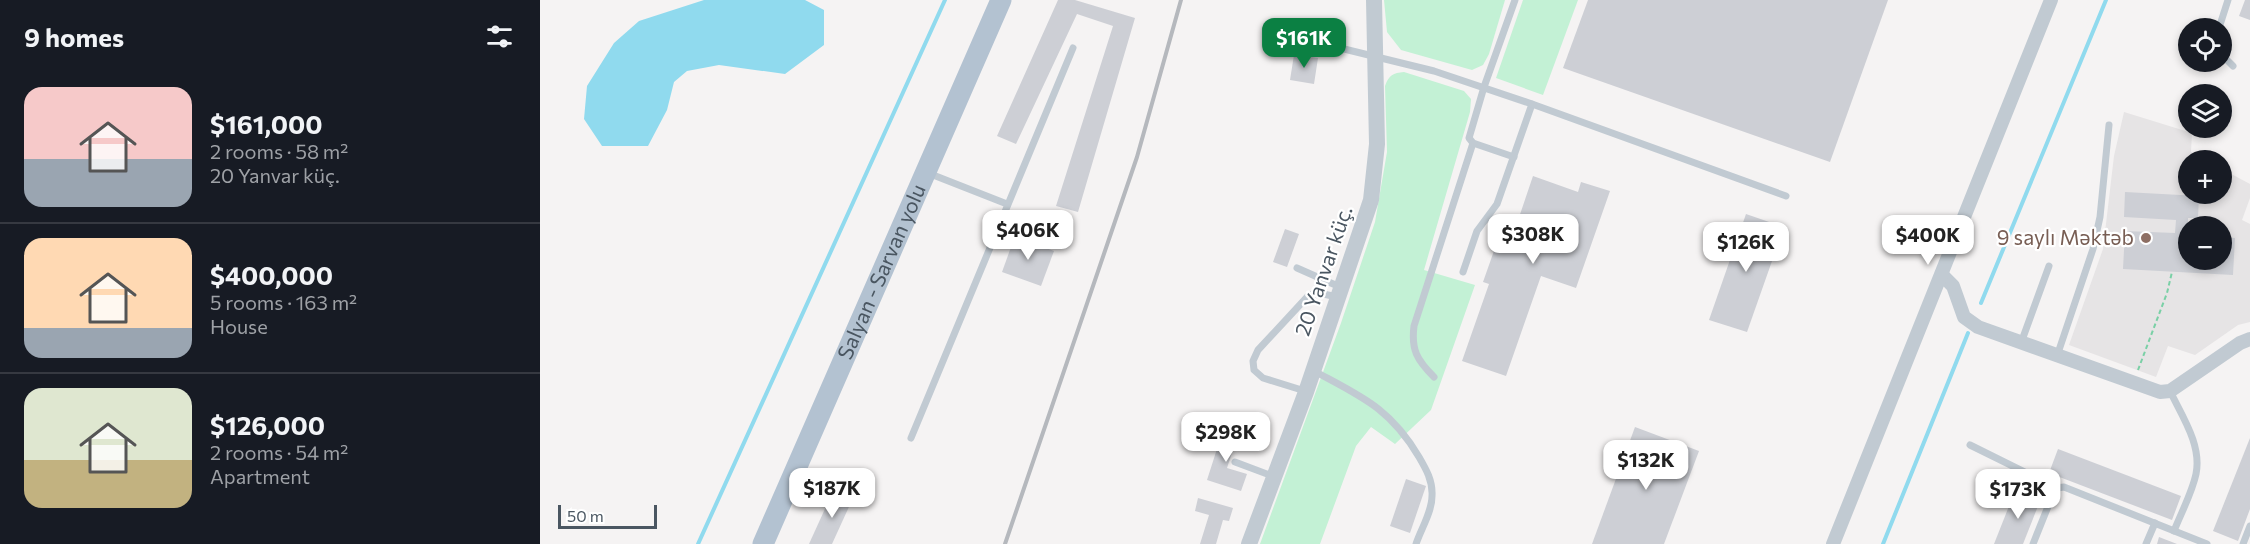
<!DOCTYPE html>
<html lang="en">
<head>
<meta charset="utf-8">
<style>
  :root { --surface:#171b24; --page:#20242c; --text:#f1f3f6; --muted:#9ea1a6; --line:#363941; --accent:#0b8043 }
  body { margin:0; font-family:Commissioner,sans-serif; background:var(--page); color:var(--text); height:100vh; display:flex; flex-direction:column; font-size:22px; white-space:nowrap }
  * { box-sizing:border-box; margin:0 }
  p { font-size:20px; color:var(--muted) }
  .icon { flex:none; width:33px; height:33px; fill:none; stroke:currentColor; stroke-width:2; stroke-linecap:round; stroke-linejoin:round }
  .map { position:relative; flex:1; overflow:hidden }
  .details { display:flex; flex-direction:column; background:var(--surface); width:540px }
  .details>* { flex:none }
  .buttons { position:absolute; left:1638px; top:18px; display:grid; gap:12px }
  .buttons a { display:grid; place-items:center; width:54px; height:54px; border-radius:50%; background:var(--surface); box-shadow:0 3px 9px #0003; font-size:30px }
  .scale { position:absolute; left:18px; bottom:15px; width:99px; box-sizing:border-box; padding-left:6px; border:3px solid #4a5661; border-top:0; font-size:16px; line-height:21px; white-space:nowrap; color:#4a5661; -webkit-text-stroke:4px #fff; paint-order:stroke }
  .price { position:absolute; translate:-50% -51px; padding:0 14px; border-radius:12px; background:#fff; color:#222; font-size:20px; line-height:39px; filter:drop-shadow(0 2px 3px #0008) }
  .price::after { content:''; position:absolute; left:50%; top:36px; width:18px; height:14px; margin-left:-9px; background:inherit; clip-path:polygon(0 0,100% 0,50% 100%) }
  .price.selected { background:var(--accent); color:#fff }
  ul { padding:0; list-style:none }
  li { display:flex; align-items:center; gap:18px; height:150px; padding:0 24px }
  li+li { border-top:2px solid var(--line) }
  li span { display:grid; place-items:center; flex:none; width:168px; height:120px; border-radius:18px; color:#555 }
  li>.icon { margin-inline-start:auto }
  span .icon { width:72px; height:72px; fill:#fffc; stroke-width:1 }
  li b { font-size:26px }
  h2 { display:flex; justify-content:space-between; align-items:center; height:72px; padding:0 24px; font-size:26px }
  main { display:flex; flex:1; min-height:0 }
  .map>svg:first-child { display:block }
</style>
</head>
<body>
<main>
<section class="details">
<h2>9 homes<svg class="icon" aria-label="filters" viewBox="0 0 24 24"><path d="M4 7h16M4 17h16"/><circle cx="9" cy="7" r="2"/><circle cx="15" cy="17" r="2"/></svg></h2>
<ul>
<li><span style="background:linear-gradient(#f6c9c9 60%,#9aa5b1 0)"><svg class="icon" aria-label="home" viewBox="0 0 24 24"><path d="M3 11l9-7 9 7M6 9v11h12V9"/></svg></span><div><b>$161,000</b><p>2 rooms · 58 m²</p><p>20 Yanvar küç.</p></div></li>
<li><span style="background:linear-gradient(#ffd9b3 75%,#9aa5b1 0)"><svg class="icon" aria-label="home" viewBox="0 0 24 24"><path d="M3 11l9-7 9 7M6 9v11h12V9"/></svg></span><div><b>$400,000</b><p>5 rooms · 163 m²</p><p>House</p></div></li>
<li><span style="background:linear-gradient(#dfe7d0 60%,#c2b280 0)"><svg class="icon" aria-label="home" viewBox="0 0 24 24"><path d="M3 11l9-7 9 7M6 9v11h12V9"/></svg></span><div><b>$126,000</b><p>2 rooms · 54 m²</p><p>Apartment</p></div></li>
</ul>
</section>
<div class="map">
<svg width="1710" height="544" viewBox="0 0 1710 544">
  <rect width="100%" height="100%" fill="#f5f3f3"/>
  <path fill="#e6e4e5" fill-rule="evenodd" d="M1584,112L1652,133L1651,152L1667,160H1648V194H1682V169L1710,184V198L1702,220L1710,224V322L1698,325L1655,355L1628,346L1616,377L1529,345L1563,249L1574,156ZM1648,226H1682V260H1648Z"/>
  <g fill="#c3f1d5">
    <path d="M844,0H965L949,54L943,65L932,70L861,50L847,32Z"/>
    <path d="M983,0H1038L1003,95L956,78Z"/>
    <path d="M864,72L924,91L931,99L930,112L884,270L935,285L891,410L855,444L831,427L816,446L780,544H720L801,323L835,222L847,152L845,86C849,75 853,73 864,72Z"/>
  </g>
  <path fill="#90daee" d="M164,0H265L284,10V45L245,74L179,65L147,71L134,82L127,110L108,146H62L44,119L47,86L74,43L99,21Z"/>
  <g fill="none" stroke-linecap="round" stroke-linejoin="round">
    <g stroke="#90daee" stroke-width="4">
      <path d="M1441,303L1566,0"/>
      <path d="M158,544L405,0"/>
      <path d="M1343,544L1428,333"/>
    </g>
  </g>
  <g fill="#cdcfd5">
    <path d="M518,0H535L595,18L538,212L516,206L573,26L537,14L476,144L457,136Z"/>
    <path d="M1048,0H1348L1290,162L1023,68Z"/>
    <path d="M1705,0H1710V20L1699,16Z"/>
    <path d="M754,55L778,58L774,84L750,80Z"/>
    <path d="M993,176L1038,192L1041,182L1070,191L1036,288L1001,276L966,376L922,361L949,284L943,282L961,231L973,235Z"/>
    <path d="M1585,192L1659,196L1658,218H1648V260H1682V237L1695,238L1693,275L1583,269L1585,231L1635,233L1636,220L1584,217Z"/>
    <path d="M1206,214L1244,227L1207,332L1169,320Z"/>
    <path d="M745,229L759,234L747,267L733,262Z"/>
    <path d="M475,236L514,251L501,286L462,272Z"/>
    <path d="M684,427L699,431L687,468L707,474L701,491L667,480Z"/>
    <path d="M1095,427L1159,451L1124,544H1052Z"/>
    <path d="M1710,438V509L1698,541L1673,531Z"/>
    <path d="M1518,449L1641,496L1632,520L1509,473Z"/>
    <path d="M866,479L886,486L870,533L850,526Z"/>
    <path d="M294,489L313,498L292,544H269Z"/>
    <path d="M1475,491L1500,501L1483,544H1454Z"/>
    <path d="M658,498L693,508L689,521L683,520L676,544H660L669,515L655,511Z"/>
    <path d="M1619,537L1637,544H1617Z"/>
  </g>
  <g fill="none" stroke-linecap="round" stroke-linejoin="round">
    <path stroke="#7ad0a6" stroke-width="2" stroke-dasharray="4.5 3" stroke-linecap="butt" d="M1598,370L1627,293L1632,272"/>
    <g stroke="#c1cad2" stroke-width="7">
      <path d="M1679,28L1688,0"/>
      <path d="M747,35L894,71L992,104L957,204L937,231L923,272"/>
      <path d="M1682,55L1693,66"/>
      <path d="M992,104L1246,196"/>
      <path d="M974,157L933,143L929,138L944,87L975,0"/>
      <path d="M388,173L467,204"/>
      <path d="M757,268L800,287"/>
      <path d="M1481,343L1509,266"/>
      <path d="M1517,356L1553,249L1560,217L1569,125"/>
      <path d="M774,371C822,397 850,408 879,457C886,469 893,481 892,496C892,512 881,529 876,544"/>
      <path d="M894,377C877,360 871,350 874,326L933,143"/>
      <path d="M765,391L723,378L714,370L713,361L718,350L769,295L779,293L797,297"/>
      <path d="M1630,391C1642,416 1662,445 1656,474C1652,493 1641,513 1634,531"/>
      <path d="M371,438L533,48"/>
      <path d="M1430,445L1517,488"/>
      <path d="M695,462L735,477"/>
      <path d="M1493,544L1513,494L1517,488L1524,487L1667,544"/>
      <path d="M1606,544L1615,523"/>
      <path d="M1703,544L1710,526"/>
    </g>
    <g stroke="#c1cad2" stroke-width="14">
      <path d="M1402,275L1413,286L1424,317L1438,327L1620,392L1630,391L1700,343L1710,339"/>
      <path d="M1293,544L1511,0"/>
    </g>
    <path stroke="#c1cad2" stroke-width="16" d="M709,544L766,392L831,200L837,144L834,0"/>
    <path stroke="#b3c2d1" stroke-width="21" id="s1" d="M223,544L461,0"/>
    <path stroke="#b5b8bd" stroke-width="4" d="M465,544L597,157L641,0"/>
  </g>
  <circle fill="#8d6e63" stroke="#fff" stroke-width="2" cx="1606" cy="238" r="6"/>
  <g text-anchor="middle" stroke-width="4.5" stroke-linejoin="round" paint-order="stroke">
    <g font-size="21" fill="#785e54" stroke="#fff" text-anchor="end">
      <text x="1594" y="245">9 saylı Məktəb</text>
    </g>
    <g font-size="21" fill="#4a5661" stroke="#fff">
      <text transform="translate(784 271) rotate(-71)" y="7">20 Yanvar küç.</text>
      <text dy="7" stroke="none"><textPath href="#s1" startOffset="297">Salyan - Sarvan yolu</textPath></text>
    </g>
  </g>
</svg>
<div class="buttons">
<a><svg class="icon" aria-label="locate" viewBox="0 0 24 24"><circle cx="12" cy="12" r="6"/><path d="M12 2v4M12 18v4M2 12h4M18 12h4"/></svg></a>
<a><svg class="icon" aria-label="layers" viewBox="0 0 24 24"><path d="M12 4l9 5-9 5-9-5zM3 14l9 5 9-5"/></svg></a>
<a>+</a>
<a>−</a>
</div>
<div class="scale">50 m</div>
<b class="price selected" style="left:764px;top:69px">$161K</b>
<b class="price" style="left:488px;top:261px">$406K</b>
<b class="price" style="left:993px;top:265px">$308K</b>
<b class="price" style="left:1388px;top:266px">$400K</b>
<b class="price" style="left:1206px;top:273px">$126K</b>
<b class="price" style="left:686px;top:463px">$298K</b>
<b class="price" style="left:1106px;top:491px">$132K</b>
<b class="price" style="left:292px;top:519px">$187K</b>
<b class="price" style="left:1478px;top:520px">$173K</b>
</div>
</main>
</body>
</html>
